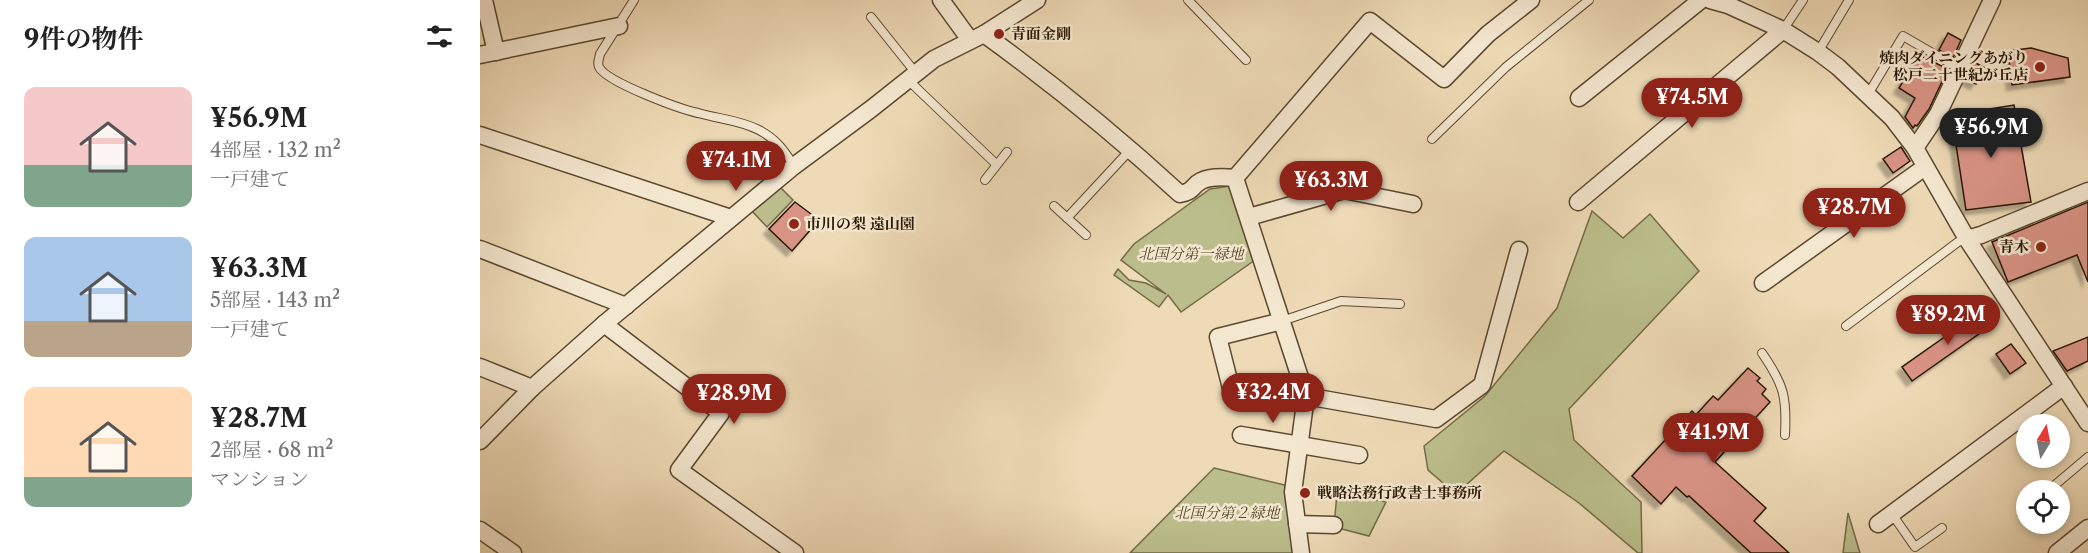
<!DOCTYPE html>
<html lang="ja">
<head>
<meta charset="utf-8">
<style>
  :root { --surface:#fff; --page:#f2f2f2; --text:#222; --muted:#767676; --accent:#8f2418 }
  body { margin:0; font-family:"Libre Caslon Text","Noto Serif JP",serif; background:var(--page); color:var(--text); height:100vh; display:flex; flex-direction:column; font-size:22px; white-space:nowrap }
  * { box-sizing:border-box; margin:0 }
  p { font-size:20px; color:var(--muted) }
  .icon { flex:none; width:33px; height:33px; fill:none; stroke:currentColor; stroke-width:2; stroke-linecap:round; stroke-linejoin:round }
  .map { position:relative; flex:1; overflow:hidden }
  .drawer { display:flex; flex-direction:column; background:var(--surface); width:480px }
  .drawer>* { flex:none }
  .needle { width:39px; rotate:10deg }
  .buttons { position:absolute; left:1536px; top:414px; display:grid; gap:12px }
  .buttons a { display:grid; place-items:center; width:54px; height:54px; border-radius:50%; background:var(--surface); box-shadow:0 3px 9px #0003; font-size:30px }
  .price { position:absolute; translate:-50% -51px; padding:0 14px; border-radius:21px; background:var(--accent); color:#fff; font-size:20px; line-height:39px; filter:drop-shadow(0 2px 3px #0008) }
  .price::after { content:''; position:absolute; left:50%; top:36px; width:18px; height:14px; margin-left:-9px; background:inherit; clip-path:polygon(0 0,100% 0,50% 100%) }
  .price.active { background:#222; color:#fff }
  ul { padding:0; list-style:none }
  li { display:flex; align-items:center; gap:18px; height:150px; padding:0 24px }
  li span { display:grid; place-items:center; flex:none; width:168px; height:120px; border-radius:12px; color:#555 }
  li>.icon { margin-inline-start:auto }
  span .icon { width:72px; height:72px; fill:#fffc; stroke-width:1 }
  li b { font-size:26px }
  h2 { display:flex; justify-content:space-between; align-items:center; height:72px; padding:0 24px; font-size:26px }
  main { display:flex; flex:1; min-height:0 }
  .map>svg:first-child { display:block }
</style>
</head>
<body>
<main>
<section class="drawer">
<h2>9件の物件<svg class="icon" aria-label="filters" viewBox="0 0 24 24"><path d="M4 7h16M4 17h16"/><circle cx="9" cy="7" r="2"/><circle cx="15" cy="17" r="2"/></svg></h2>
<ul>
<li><span style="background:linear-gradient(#f6c9c9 65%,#7fa58c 0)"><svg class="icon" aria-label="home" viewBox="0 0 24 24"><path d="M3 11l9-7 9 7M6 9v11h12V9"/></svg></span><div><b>¥56.9M</b><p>4部屋 · 132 m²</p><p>一戸建て</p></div></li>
<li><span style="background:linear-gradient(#a9c7e8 70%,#b9a48a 0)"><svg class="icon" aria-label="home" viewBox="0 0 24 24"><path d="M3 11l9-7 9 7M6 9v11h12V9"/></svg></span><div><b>¥63.3M</b><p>5部屋 · 143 m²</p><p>一戸建て</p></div></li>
<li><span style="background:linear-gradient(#ffd9b3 75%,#7fa58c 0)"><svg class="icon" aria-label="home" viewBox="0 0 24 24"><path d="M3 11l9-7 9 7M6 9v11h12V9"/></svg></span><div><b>¥28.7M</b><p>2部屋 · 68 m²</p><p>マンション</p></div></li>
</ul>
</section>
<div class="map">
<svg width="1608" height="553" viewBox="0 0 1608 553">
  <defs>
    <filter id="shadow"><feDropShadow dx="-5.5" dy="5.5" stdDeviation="1.5" flood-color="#0004"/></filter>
  </defs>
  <rect width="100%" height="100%" fill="#eedab6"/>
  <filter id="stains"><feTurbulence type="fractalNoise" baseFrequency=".00333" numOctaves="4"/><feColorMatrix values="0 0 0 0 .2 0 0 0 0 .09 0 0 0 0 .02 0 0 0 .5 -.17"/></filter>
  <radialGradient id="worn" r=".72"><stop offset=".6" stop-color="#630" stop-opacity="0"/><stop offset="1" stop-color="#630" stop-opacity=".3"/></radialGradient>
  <g fill="#bbbe8c" stroke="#726b46" stroke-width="1.5">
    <path d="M750,186L775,260L701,312L688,295L679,307L634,275L638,269L649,280L666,283L686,294L641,260L654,244L730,189Z"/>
    <path d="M300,187L313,200L287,227L272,211Z"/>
    <path d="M1112,211L1143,238L1170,214L1219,271L1089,409L1094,440L1161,502L1162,553H1158L1099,503L1024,451L976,494L948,470L944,446L1005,396L1077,308Z"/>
    <path d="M734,468L809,486L817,553H650Z"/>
    <path d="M857,493L906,502L889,536L854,527Z"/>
    <path d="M1368,513L1380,553H1363Z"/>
  </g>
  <g fill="#d99385" stroke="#2a1801" stroke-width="1.5" filter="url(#shadow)">
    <path d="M1468,33L1481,40L1473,58L1459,50Z"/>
    <path d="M1551,48L1588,58L1590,77L1532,85L1528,51Z"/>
    <path d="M1439,55L1468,69L1449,109L1437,126L1435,125L1433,128L1425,117L1435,98L1419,88Z"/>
    <path d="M1494,62L1505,68L1496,84L1486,79Z"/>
    <path d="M1534,105L1551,202L1486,210L1473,125L1486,122L1485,113Z"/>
    <path d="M1421,147L1430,161L1413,173L1403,159Z"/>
    <path d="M315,202L339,220L312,251L289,229Z"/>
    <path d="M1608,202V282L1597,255L1528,282L1512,242Z"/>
    <path d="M1503,310L1513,324L1432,381L1422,367Z"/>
    <path d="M1608,337V361L1587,371L1573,351Z"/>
    <path d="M1531,344L1546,363L1530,374L1516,354Z"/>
    <path d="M1268,368L1280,378L1277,381L1286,389L1282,394L1290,402L1235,462L1286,508L1274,521L1309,553H1271L1209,496L1207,497L1196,487L1181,504L1152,476L1212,411L1216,415L1233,396L1238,400Z"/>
  </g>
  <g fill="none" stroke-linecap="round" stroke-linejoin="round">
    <defs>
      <g id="service">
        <path d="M154,0L120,54C119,59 117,63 119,67C126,82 200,109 218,113C239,119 260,120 279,130C296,139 304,150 314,166"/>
        <path d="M708,0L766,60"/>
        <path d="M391,17L435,72"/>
        <path d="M1303,30L1323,0"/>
        <path d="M1338,52L1369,0"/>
        <path d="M427,79L516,164"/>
        <path d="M1387,96L1423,36L1480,69"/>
        <path d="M952,139L1026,67L1109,0"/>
        <path d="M505,180L527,152"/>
        <path d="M574,206L606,235"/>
        <path d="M587,218L651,149"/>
        <path d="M802,321L861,301L920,304"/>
        <path d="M1366,326L1478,242L1487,239"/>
        <path d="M1282,353C1304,385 1307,397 1305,435"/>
        <path d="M1569,490L1608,457"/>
        <path d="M1412,514L1435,547L1462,528"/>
        <path d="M1542,514L1546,509"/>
      </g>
      <g id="minor">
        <path d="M4,0L16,52"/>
        <path d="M461,0L490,40"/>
        <path d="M1230,0L1248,5L1303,30L1338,52L1358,67L1412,118L1435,148L1487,239L1608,423"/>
        <path d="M504,34C573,84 637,136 700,194C715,191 711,186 721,181C730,176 745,177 755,178L826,396L813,492L821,553"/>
        <path d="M0,55L139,26"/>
        <path d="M1099,98L1221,0"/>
        <path d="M0,135L251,218"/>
        <path d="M1435,148L1458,114L1512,0"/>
        <path d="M755,178L890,21L964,79L1008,34L1051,0"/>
        <path d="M1098,202L1303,30"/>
        <path d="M769,217L864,190L933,204"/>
        <path d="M1487,239L1501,235L1608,191"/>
        <path d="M0,249L146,306"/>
        <path d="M1283,283L1445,167"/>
        <path d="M802,321L738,337L752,392L826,396L956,419L1002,385L1039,250"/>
        <path d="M124,324L241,413L199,470L315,553"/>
        <path d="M0,367L52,388"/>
        <path d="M761,435L879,455"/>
        <path d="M0,441L52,388L124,324L314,166L391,109L454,59L504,34L557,0"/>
        <path d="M817,524L854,525"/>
        <path d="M1398,524L1584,386"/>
        <path d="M0,530L33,553"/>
        <path d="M1577,553L1608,528"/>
      </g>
    </defs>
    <use href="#service" stroke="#5b482e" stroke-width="10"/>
    <use href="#minor" stroke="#5b482e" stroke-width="19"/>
    <use href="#service" stroke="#f4e7d0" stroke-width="8"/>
    <use href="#minor" stroke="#f4e7d0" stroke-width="16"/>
  </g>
  <g fill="#8f2418" stroke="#f4e7d0" stroke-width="2">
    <circle cx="519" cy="34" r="6"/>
    <circle cx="1560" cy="67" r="6"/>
    <circle cx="314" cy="224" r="6"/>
    <circle cx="1561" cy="247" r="6"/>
    <circle cx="825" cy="493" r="6"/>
  </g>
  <g text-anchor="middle" stroke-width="5" stroke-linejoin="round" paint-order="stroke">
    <g font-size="15" font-weight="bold" fill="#2a1801" stroke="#f4e7d0" text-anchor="start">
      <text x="531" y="39">青面金剛</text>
      <text x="1548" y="63" text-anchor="end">焼肉ダイニングあがり<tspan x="1548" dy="17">松戸二十世紀が丘店</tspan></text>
      <text x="326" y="229">市川の梨 遠山園</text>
      <text x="1549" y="252" text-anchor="end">青木</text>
      <text x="837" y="498">戦略法務行政書士事務所</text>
    </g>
    <g font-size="15" font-style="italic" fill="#564a2b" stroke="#f4e7d0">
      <text x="711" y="259">北国分第一緑地</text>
      <text x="747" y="518">北国分第２緑地</text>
    </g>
  </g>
  <rect width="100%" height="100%" filter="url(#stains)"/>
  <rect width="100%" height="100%" fill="url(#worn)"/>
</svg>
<div class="buttons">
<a><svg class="needle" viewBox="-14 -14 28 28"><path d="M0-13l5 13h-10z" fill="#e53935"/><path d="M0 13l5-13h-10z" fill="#767676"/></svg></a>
<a><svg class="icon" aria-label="locate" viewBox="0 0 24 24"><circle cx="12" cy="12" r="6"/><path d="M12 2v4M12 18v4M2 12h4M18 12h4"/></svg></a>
</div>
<b class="price" style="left:1212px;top:129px">¥74.5M</b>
<b class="price active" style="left:1511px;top:159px">¥56.9M</b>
<b class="price" style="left:256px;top:192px">¥74.1M</b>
<b class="price" style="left:851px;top:212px">¥63.3M</b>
<b class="price" style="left:1374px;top:239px">¥28.7M</b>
<b class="price" style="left:1468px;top:346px">¥89.2M</b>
<b class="price" style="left:793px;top:424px">¥32.4M</b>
<b class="price" style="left:254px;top:425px">¥28.9M</b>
<b class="price" style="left:1233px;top:464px">¥41.9M</b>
</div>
</main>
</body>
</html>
